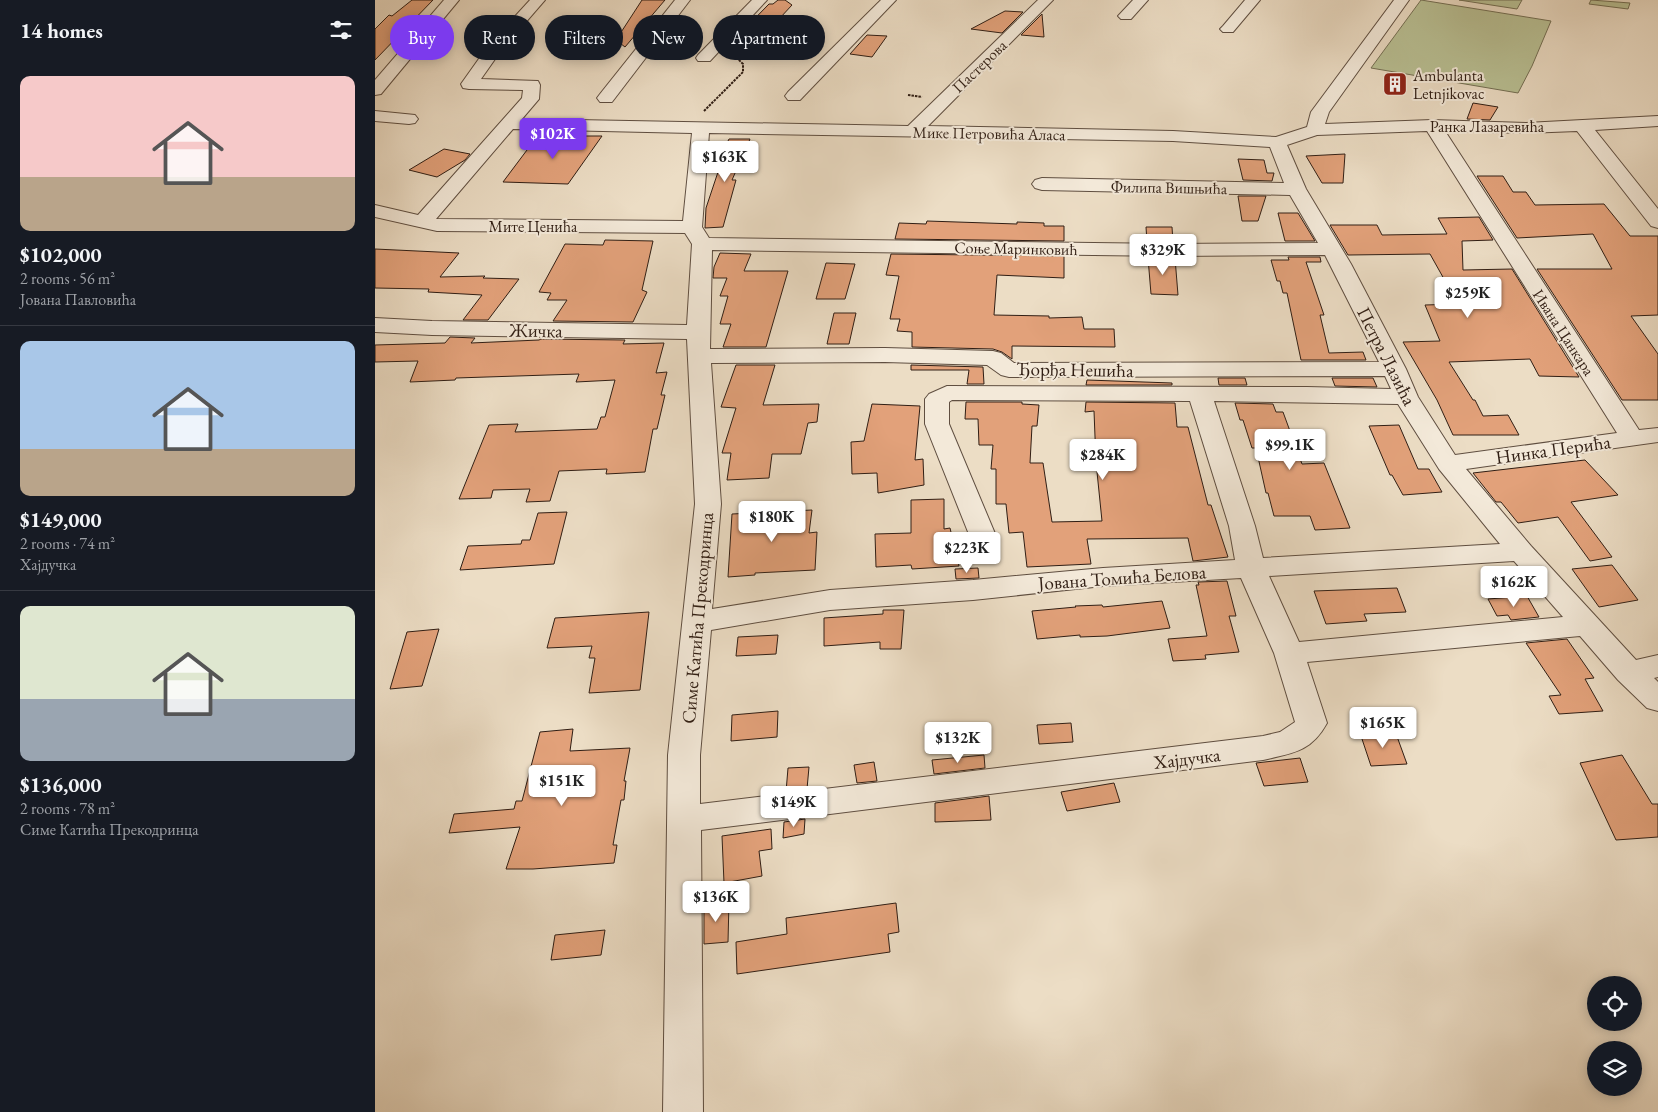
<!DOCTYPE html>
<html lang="en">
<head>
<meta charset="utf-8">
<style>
  :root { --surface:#171b24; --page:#242831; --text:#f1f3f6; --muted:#9ea1a6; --line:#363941; --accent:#7c3aed }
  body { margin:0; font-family:"EB Garamond",serif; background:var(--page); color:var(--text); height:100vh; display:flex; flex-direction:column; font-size:19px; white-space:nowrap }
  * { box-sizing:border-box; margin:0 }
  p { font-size:16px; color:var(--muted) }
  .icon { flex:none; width:28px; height:28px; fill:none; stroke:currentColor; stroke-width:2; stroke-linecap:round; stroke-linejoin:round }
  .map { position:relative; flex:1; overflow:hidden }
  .panel { display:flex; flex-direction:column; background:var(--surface); width:375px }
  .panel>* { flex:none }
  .banner { position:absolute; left:15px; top:15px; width:475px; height:45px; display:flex; gap:10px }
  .controls { position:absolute; left:1212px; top:976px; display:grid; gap:10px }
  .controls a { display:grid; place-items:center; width:55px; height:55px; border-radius:50%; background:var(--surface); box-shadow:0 2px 12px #0003; font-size:25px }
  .price { position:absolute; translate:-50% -42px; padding:0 11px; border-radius:5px; background:#fff; color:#222; font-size:16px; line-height:32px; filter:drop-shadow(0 1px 2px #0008) }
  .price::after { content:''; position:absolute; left:50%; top:30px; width:15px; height:11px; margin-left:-8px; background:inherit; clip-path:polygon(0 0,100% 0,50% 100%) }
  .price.current { background:var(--accent); color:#fff }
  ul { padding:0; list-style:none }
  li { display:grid; align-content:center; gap:10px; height:265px; padding:0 20px }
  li+li { border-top:1px solid var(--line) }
  li span { display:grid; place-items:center; height:155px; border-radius:10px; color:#555 }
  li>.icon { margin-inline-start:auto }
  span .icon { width:90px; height:90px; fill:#fffc; stroke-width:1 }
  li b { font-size:21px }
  h2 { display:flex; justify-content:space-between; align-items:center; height:60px; padding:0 20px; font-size:21px }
  .pill { padding:0 18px; border-radius:22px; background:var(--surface); box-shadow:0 2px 12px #0003; font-size:18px; line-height:45px }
  .pill.current { background:var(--accent); color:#fff }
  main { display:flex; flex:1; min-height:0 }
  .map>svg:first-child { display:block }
</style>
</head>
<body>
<main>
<section class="panel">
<h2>14 homes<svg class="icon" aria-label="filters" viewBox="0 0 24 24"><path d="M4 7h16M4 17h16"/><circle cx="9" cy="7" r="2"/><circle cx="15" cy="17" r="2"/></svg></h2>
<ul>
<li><span style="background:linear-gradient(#f6c9c9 65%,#b9a48a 0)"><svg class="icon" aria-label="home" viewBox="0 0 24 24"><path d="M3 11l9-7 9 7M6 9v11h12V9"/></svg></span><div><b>$102,000</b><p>2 rooms · 56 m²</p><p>Јована Павловића</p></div></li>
<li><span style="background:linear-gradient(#a9c7e8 70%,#b9a48a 0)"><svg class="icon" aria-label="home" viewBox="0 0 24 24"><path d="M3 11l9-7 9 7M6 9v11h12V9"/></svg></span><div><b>$149,000</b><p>2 rooms · 74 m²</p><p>Хајдучка</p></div></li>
<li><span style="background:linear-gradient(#dfe7d0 60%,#9aa5b1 0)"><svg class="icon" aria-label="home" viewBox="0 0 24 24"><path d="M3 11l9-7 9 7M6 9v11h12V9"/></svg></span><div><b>$136,000</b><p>2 rooms · 78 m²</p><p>Симе Катића Прекодринца</p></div></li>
</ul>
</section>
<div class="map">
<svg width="1283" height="1112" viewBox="0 0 1283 1112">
  <rect width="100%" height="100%" fill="#ecddc5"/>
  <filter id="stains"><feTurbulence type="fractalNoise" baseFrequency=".004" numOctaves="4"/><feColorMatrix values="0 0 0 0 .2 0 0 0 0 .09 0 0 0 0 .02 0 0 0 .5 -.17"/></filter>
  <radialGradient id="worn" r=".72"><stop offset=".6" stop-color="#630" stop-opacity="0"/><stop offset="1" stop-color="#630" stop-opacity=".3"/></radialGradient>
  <g fill="#b9c094" stroke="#746f54">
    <path d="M1046,0L1176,21L1157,66L1143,93L996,68Z"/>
    <path d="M1084,0H1147L1142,9Z"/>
    <path d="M1216,0L1255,3L1253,9L1214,4Z"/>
  </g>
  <g fill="#e2a17a" stroke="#301e14">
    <path d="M37,0H58L0,60V29L14,15L17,16Z"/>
    <path d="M267,0H290L250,47L241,40Z"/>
    <path d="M403,0H410L417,5L380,45L376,49L352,47L394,4H398Z"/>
    <path d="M630,11L648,12L627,33L596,29Z"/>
    <path d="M667,14L669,37L646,35Z"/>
    <path d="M492,35L512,36L497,57L475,54Z"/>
    <path d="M1098,103L1123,107L1115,120L1092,119Z"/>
    <path d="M205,136H227L193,184L128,182L161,138L203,139Z"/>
    <path d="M354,139H375L357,180H361L348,227L330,228L331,208L346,163H342Z"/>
    <path d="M69,149L95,154L90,160L62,177L34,170Z"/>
    <path d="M970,154L968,183H947L931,156Z"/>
    <path d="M863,159L889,160L892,173H899L897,181L868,180Z"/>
    <path d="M1102,176H1128L1138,192H1151L1160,205L1229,204L1255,236H1283V315L1256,316L1283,354V400H1247L1162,269H1237L1218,234L1142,238Z"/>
    <path d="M863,196H891L883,221H867Z"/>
    <path d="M903,213H923L940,241H910Z"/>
    <path d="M1104,217L1118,240L1087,241L1088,270L1137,269L1204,377L1164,376L1155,359L1074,362L1098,400H1100L1108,416L1133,415L1144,435H1078L1062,400L1028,342L1065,341L1050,305L1083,304L1055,254L973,255L955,225H1002L1007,235L1072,234L1063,218Z"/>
    <path d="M552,221L642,224V222L669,223V226H689V241L520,239L524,223L551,224Z"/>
    <path d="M771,227H797L798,242H772Z"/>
    <path d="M230,240L278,241L267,290L272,292L258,322L178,321L192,300H172L176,293L164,292L190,244L228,245Z"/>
    <path d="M0,249L84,253L65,277L110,276L108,278L144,279L113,320H88L107,295L53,292L54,289L0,288Z"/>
    <path d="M345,253L376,254L369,271H413L391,347H348L356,324H345L353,296H345L352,278H338L339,267Z"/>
    <path d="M516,254L689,256V278L622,275L619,315L674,316V318L707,317L709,329H739L740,347L637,346V359L627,352L618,349L537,347V332L522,331L525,319H515L524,276L511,275Z"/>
    <path d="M913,257H945L946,262H931L949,315H945L954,353L988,352L991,360H926L912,293H908L905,281H902L896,260H914Z"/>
    <path d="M773,258H800L803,295L776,294Z"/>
    <path d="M451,263L480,264L470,299H441Z"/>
    <path d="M459,313H481L474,344H452Z"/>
    <path d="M75,337L100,338L96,343L164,340L166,339L250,340L248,344L289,343L281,373L292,372L286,395H290L282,429H278L270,472L231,474L232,469L184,471L175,501L151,502L155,489L118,490L116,498L84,499L114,425L143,424L140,432L222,429L226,417H230L240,380L201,382L204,374L81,378L80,380L35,382L43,361L0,362V345L70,343Z"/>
    <path d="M361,365H400L388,405L444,404L442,422L433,423L426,454H397L394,478L352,480L356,453H347L361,408L346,407Z"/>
    <path d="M536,365L608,367L609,384H592L594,370H536Z"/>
    <path d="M843,378H870L872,385H844Z"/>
    <path d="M957,378H998L1002,387L960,386Z"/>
    <path d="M712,380L797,383V385H711Z"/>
    <path d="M591,402H647V404L664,405L662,426H657L655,463H668L677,522L727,521L721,462L719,411L710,412L711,402L800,403L802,427H813L833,505H836L853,557L818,561L813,538L712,539L716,564L652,567L648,532L634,533L631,504H621V469H616L618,445H604L603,419H590Z"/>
    <path d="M860,403L898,404L901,412H908L927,464L949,463L975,528L940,530L935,516H899L893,493H891L881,448H877L868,420H865Z"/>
    <path d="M497,404L545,406L540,460L548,459L549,485L503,493L502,473L477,474L476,442L489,441Z"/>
    <path d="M1024,425L1043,469H1054L1067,492L1028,495L1017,475H1015L994,426Z"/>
    <path d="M1210,460L1243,495L1196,502L1237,557L1215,561L1183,517L1143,523L1126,502H1121L1098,473Z"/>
    <path d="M569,499V529L575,528L584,566L537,569L536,565L501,567L500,534L536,533V500Z"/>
    <path d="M437,510L434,533L442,532L440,570L380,573V575L353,577L357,514Z"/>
    <path d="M192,512L179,564L85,570L93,546L146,544L147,540H155L163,513Z"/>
    <path d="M1237,565L1263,600L1224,607L1197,569Z"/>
    <path d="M603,568L604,578L581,579L580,569Z"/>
    <path d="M852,581L861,616H854L864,652L830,655L831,659L798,661L793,639L832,636L821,585H824L823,582Z"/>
    <path d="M1022,588L1031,612L989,614L992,621L951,624L939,591Z"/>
    <path d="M1152,596L1164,617L1136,620L1133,615L1122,616L1113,599Z"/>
    <path d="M787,601L795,628L732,636L705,637V635L662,639L657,611L701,607L700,606L727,605L728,607Z"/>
    <path d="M508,610H529L526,649H505V642L449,646V618L508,614Z"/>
    <path d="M274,612L265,690L214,693L220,658H214L217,646L172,648L180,618Z"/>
    <path d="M64,629L47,686L15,689L32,632Z"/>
    <path d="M403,635L401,654L361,656L363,637Z"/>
    <path d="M1192,639L1219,678L1210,679L1228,711L1184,714L1174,696L1186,695L1151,643Z"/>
    <path d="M403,711L402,737L356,741L357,715Z"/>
    <path d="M696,723L698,742L664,744L662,725Z"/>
    <path d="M198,729L195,751L255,748L249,781H251L249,800H246L238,845H242L239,863L158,869H131L145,827L74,833L79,814L139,809L141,801H147L165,732Z"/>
    <path d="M1020,731L1032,764L996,766L985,733Z"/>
    <path d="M609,755L610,768L559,774L557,760Z"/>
    <path d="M1247,755L1277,804H1283V837L1241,840L1205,763Z"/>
    <path d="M925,758L933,782L889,786L881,763Z"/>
    <path d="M499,762L502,781L482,783L479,765Z"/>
    <path d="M434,767L432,789L411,792L413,768Z"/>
    <path d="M739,783L745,802L692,811L686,792Z"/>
    <path d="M614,796L616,820L560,822V803Z"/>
    <path d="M430,819L429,834L408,838L409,822Z"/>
    <path d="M396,829L397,849L384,851L387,876L349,883L347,836Z"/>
    <path d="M354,901L353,942L329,944V904Z"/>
    <path d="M521,903L524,932L513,934L515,952L362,974L361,942L412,934L411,918Z"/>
    <path d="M230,930L226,955L176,960L180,935Z"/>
  </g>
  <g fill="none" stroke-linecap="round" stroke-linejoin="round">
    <defs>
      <g id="minor">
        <path d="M69,0H84L6,94L0,95V80Z"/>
        <path d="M155,0H170L125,52L106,79L163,81L165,85L164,99L147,119L533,126L663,0H678L553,126L798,131L901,137L932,127L936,112L1019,0H1034L954,112L950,124L1057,120L1151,123L1283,116V126L1220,130L1283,209V228L1276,226L1202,131L1151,133L1070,131L1264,430L1283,428V442L1091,469L1156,546L1261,660L1283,655V677L1279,678L1283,682V711L1272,708L1243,680L1205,636L932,662L952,723C936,752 918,753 888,760L326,830L328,1112H288L293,755L320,504L312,339L57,335L0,332V318L57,321L312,325L317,244L310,233L62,231L0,217V205L43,215L147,98L148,90L94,89L88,88L86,84L113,46ZM138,129L317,133L308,221L61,219ZM1052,131L1242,433L1080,455L1043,397L1031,369L976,264L931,189L912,145L942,135ZM334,133L798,141L895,147L909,183L667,178L660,180L657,184L660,188L667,190L915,195L943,243L796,244L334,238L327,227ZM337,250L796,256L950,255L1004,362L639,363L626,353L618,351L510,348L335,349ZM510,362L612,365L626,375L634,377L1010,376L1016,389L932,387L572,386L554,394L550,399V424L597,542L607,545L617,542L621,536L574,424V402L577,400L815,401L854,526L860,560L728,568L598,580L455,590L337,609L346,504L336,363ZM839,401L1023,404L1064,469L1125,544L888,558L880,526ZM1139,561L1188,617L924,642L894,576ZM866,578L899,653L920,722L905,732L888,736L325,804V755L336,630L455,610L598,600L728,586Z"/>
        <path d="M300,0H315L237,102H225L222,98L225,94Z"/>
        <path d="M377,0H392L335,61H323L321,58L323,55Z"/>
        <path d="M506,0H521L425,100H413L410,96L413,92Z"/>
        <path d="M758,0H773L756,19H746L743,16Z"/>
        <path d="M870,0H885L858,32H848L845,29L848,26Z"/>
        <path d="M0,111L40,115L43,119L40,123L34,124L0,121Z"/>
      </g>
    </defs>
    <use href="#minor" stroke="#5f4e40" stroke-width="2"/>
    <g stroke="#301e14" stroke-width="2" stroke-dasharray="2.5 1" stroke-linecap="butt">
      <path d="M533,95L547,97"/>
      <path d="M329,111L368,72V64L363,59"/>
    </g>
    <use href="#minor" fill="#f3e9d9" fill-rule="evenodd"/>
  </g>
  <defs>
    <symbol id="building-square" viewBox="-11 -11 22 22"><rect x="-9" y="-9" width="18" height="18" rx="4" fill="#8f2418" stroke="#f3e9d9"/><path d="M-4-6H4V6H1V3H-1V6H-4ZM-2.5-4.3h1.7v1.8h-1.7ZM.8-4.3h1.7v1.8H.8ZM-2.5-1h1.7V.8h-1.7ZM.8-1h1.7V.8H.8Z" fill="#fff"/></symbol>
  </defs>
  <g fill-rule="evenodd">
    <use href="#building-square" x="1006" y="70" width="28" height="28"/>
  </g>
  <g text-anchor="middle" stroke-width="4" stroke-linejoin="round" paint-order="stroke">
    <g font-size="16" fill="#301e14" stroke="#f3e9d9">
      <text transform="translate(604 66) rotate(-44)" y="6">Пастерова</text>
      <text x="1112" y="132">Ранка Лазаревића</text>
      <text transform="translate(614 133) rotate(1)" y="6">Мике Петровића Аласа</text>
      <text transform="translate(794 187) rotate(1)" y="6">Филипа Вишњића</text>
      <text x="158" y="232">Мите Ценића</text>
      <text transform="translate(641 248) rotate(1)" y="6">Соње Маринковић</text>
      <text transform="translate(1189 332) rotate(57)" y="6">Ивана Цанкара</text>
    </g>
    <g font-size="16" fill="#301e14" stroke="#f3e9d9" text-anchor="start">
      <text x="1038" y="81">Ambulanta<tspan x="1038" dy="18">Letnjikovac</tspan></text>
    </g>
    <g font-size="19" fill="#301e14" stroke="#f3e9d9">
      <text transform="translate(161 330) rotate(1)" y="7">Жичка</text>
      <text transform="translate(1012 356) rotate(63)" y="7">Петра Лазића</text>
      <text transform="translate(700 369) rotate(1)" y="7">Ђорђа Нешића</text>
      <text transform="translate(1178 449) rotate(-8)" y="7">Нинка Перића</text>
      <text transform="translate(747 577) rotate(-4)" y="7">Јована Томића Белова</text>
      <text transform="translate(322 618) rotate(-85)" y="7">Симе Катића Прекодринца</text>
      <text transform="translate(812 758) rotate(-7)" y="7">Хајдучка</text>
    </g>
  </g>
  <rect width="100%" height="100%" filter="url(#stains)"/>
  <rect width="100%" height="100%" fill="url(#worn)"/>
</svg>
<div class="controls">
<a><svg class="icon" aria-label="locate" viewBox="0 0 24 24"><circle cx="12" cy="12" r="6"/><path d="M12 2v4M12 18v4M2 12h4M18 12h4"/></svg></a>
<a><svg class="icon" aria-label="layers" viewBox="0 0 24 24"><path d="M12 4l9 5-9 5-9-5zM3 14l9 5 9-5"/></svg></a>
</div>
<b class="price current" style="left:178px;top:160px">$102K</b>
<b class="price" style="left:350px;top:183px">$163K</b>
<b class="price" style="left:788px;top:276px">$329K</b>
<b class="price" style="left:1093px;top:319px">$259K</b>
<b class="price" style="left:915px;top:471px">$99.1K</b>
<b class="price" style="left:728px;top:481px">$284K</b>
<b class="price" style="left:397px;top:543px">$180K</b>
<b class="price" style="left:592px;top:574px">$223K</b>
<b class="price" style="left:1139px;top:608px">$162K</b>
<b class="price" style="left:1008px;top:749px">$165K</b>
<b class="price" style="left:583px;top:764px">$132K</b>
<b class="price" style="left:187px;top:807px">$151K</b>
<b class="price" style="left:419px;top:828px">$149K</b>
<b class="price" style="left:341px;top:923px">$136K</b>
<div class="banner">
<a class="pill current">Buy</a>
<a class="pill">Rent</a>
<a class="pill">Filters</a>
<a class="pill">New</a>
<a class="pill">Apartment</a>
</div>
</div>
</main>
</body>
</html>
